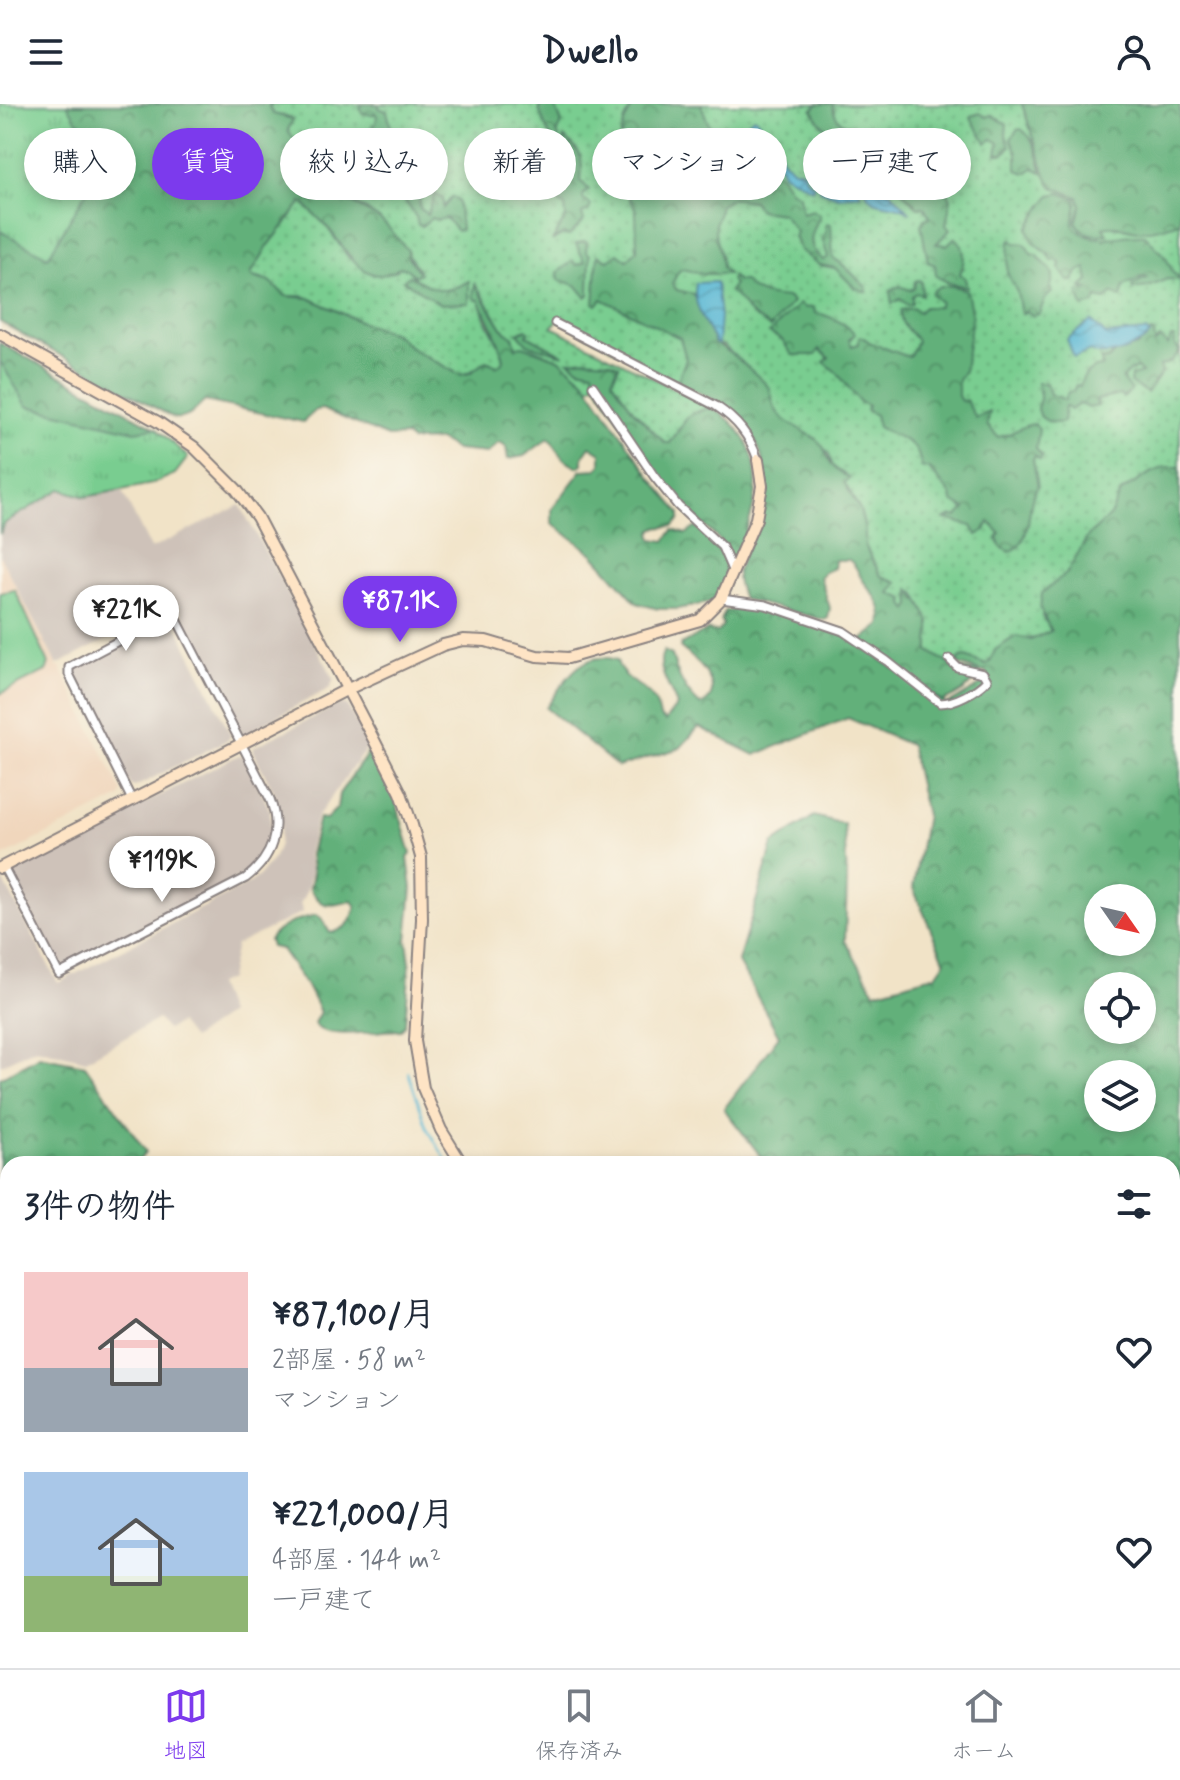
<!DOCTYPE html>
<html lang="ja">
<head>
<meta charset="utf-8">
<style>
  :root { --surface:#fff; --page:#f2f2f3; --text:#1f2937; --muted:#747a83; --line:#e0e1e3; --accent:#7c3aed }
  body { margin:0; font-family:Mynerve,"Klee One",sans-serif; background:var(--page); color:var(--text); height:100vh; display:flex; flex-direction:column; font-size:30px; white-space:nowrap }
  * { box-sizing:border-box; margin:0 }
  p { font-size:26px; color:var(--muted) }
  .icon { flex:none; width:44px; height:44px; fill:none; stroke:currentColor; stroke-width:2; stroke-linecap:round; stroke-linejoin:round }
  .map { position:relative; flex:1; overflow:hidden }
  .side { position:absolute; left:0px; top:1052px; width:1180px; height:512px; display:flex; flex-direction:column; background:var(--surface); border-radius:24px 24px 0 0; box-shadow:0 4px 12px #0003 }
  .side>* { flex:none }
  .banner { position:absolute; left:24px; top:24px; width:1132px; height:72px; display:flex; gap:16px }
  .needle { width:52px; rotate:124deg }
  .controls { position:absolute; left:1084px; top:780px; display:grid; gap:16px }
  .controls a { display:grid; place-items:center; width:72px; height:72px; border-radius:50%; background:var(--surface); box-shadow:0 4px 12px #0003; font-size:40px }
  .price { position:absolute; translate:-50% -68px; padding:0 18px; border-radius:28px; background:#fff; color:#222; font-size:26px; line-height:52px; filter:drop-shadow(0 2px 4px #0008) }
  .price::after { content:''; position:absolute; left:50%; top:48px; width:24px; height:18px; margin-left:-12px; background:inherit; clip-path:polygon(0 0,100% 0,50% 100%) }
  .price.selected { background:var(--accent); color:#fff }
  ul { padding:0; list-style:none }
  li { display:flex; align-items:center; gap:24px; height:200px; padding:0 24px }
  li span { display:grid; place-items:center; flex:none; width:224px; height:160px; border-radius:0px; color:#555 }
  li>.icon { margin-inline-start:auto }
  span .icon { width:96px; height:96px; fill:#fffc; stroke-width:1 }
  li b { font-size:34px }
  h2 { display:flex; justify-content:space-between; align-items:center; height:96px; padding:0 24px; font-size:34px }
  .chip { padding:0 28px; border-radius:36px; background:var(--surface); box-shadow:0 4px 12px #0003; font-size:28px; line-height:72px }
  .chip.selected { background:var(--accent); color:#fff }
  header { display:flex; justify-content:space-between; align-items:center; height:104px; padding:0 24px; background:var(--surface); font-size:36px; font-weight:700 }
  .menu { display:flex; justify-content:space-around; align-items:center; height:112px; border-top:2px solid var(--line); background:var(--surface); font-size:22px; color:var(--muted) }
  .menu a { display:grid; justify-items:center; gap:4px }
  .menu .selected { color:var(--accent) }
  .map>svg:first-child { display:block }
</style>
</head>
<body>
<header><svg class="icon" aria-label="menu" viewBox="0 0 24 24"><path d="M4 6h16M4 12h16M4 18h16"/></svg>Dwello<svg class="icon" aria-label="person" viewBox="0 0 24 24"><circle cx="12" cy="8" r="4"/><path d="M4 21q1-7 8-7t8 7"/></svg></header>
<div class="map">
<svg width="1180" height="1564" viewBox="0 0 1180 1564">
  <defs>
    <pattern id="grass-dots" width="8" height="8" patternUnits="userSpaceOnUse" patternTransform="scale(2)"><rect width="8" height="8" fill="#79cd90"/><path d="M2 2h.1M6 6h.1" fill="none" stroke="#68b07d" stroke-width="1.8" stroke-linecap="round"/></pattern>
    <pattern id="forest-crowns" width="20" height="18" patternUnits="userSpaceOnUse" patternTransform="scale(2)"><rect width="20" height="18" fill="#62b07a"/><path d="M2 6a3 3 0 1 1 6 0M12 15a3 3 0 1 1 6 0" fill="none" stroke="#508f65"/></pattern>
    <pattern id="park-tufts" width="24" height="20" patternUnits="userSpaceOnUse" patternTransform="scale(2)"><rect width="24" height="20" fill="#79cd90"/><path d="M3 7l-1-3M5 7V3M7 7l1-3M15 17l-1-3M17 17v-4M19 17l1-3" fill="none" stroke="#68b07d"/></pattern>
    <pattern id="water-waves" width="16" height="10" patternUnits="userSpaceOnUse" patternTransform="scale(2)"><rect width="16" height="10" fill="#54b6d3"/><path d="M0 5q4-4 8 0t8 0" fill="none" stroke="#4594ac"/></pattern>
  </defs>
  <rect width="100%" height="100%" fill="#fbf7ec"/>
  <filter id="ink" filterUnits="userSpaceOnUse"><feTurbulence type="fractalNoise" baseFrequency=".0125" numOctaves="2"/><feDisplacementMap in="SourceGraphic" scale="16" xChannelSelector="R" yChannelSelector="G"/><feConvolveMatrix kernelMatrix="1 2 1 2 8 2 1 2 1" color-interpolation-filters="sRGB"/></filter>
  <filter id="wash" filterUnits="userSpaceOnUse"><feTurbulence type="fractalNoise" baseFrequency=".006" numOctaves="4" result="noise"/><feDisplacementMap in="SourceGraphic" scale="32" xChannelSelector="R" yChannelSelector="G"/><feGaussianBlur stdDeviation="1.8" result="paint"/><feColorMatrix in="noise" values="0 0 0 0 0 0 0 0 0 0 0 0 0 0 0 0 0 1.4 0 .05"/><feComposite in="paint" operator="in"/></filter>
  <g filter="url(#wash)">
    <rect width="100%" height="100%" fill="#f1e3c7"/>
    <path fill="#f0d6bc" d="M0,452L58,564L60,563L122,688L120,693L0,754Z"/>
    <g fill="#cec2b9">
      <path d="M61,385L85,393L122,387L151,445L240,401L334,575L330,584L242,631L177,500L57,561L0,452V430L5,419Z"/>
      <path d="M168,516L174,517L231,631L229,635L135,683L131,682L72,570L74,565Z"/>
      <path d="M340,600L347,601L368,642L317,713L308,751L311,767L308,784L300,800L303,808L236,841L229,875L217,880L228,910L192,935L179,919L167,926L158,915L86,956L36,944L0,961V775L3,776L58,879L250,779L260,771L274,753L279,740L282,714L276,691L253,648L254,643Z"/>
      <path d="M239,651L244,652L270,706L271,728L259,757L244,771L63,863L58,861L12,771L14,766Z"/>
      <path d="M1172,1145H1180V1564H1047L1040,1556H1172Z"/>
    </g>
    <g fill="url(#grass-dots)" stroke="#4e7866" stroke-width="2">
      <path d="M272,0H1022L1047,74L1053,83L1078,93L1081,101L1076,119L1090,131L1104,125L1103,123L1107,121L1142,127L1180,118V363L1152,368L1121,388L1110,412L1067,469L1043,489L1042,511L1051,527C1040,537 1029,535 1016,532L986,561L970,555L958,557L955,564L929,547L928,514L916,490L910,486L911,501L908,507L890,489L897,478L881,472L865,441V425L844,378L850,374L833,363L829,350L815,334L794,324L775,308L770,286L723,241L717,240L677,278L558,216L552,223L714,305C691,303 681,322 670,339H665L634,307L612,276L619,262L569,257L579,264L593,267L595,279L590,283C576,266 538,239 516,244L513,232L502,224L481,188C476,210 500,234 504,256L498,262L491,258C479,260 472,268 460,271L414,246L395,230L384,228L304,192H286L262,175L252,173L251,170L266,145L302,98L324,119L348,153L379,171L396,167L400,163L407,165L414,171L419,166C406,147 372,99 348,99L342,91L337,68L321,60L317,51L307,48C303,39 292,36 288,26L291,19L290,13L273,10L269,3Z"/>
      <path d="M1172,1145H1180V1197L1172,1195Z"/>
    </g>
    <g fill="url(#forest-crowns)" stroke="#42695a" stroke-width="2" fill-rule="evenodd">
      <path d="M67,0H272L269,3L273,10L293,15L288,26C292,36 303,39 307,48L317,50L321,60L344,75L342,91L347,98C358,99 362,106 371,110C389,119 394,133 408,146V153L420,169L414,172L407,165L400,163C369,187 349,151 333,130C324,118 312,109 302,98L266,145L251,170L252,173L270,178L286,192L309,194L356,216L395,230L414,246L460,271L470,269L486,257L498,262L504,256C500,236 487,213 479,196H475L473,191L475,180L502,224L513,233L516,243L523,242L559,255L584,276L652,375L680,409V415L674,422L654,424L651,429L653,435L665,437L673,426L686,430L696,423C724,449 738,462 713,498L677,505H658L637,499L593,450L552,419V405L582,366L597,365L601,361V349L590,342L583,352V360L578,363L564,355L549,334L524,352L508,355L506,343L502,339H498L487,349L456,346L439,336L412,337L405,332L388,333L322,305L316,306L303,318L205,297C194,306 190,316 174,314L0,218V127L48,153L104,58L93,31L76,15Z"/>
      <path d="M362,0H379V4L387,7L394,36L389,40L376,39L373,45L371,44L365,30L376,19L377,12L375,9L372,11L362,9L360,4Z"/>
      <path d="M542,0H554L562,19L557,27L562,43C549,38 543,17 539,5Z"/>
      <path d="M634,0H701L709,21L716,28L724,32L747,55L780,70L790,86L799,91L802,109L813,106L820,111C811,130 805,142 823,156L828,153L822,134L826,128V119L831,120L833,154C843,158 858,176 867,184V188L855,184L835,164L819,161L800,146L794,133L796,128L782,109L759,106L753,97C739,97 730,89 719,103C720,112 715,114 715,123C714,137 722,147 722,164L728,170H703L682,165L678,168L672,180L677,186L694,190L715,240C723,241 768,279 770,286C773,294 772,302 778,309C789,323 807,326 819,338C827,345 827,357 835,364C839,368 845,371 850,374L844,378L860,406L865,425V442L881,472L898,478L890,489L905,495L904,500L908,506L911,501L910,485C915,489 929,513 930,520C931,529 928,537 929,547L955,564L980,569C976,581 954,593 942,598L862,536L881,521C885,503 875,491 864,478C857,470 859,463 849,456H835L834,464L825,468L820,473L830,504L828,514L825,516L743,495C741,488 736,478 737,471C739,454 752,436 758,420C774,381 765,335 732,307C716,295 695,287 677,278L686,255L680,234L602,195L597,201L594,199L598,151L608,156L618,149L627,156L637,146L636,106L629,94L628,73L619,38L625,16Z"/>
      <path d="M817,0H833C833,15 844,22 857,23L862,31L869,36L867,44L871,48L888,45L889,53L892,54L900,50L919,69L925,66L932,70L933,81L945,83L951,95L946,121L950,126L936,140L947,141L955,133C967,143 965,157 960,170L965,174L967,183L949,179L936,172L935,161L928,158L921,121L924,115L930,113L924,103H918C905,91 893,80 887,63C864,65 824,27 812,6Z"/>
      <path d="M1022,0H1180V118C1167,122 1154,127 1141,127C1128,127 1116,119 1103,123L1107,130C1094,132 1084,131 1076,119L1081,101L1078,93L1053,83L1047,74Z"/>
      <path d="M980,9L987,13L991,11L1007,20L1006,31L1010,42L1004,50H997L999,39L992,35L986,39C982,28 973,22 971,12Z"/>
      <path d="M1021,25C1033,32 1040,54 1042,68L1034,64L1025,69L1017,66V49L1011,35L1017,26Z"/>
      <path d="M564,33C583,49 583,53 581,77L589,86L583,91V95L591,101L589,106L582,110L584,117L569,132L563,130L552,137L566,113L565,103L553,94L550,89C554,81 559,83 565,77C577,65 564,45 564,33Z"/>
      <path d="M382,50L385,53H395L402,60L383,70L377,55Z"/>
      <path d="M413,70L431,85C422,90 418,91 420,104L427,111L435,90L443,95V104L452,93L458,96L461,126L457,127L446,114L438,116L431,114L422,122L418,121L416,113L401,91Z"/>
      <path d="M1060,89L1076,95L1077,101L1073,121C1089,144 1121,129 1145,131L1166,154L1174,170L1180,173V176L1167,175L1149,183L1133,185L1132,181L1147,174L1141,173L1124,182L1121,194L1113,189L1105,196L1097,194L1094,200L1083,203L1078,188L1088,185L1082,183L1089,177L1086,164L1078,168L1073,177H1068L1059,164L1060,159L1057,156L1052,157L1048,150L1033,138L1028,124L1050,91Z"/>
      <path d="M1012,136L1015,139L1025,140L1031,150C1044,153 1034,149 1042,157C1053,167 1056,170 1050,184L1052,188L1045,195L1039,210L1033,212L1027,207L1021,210L1017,188L1007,169L1009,138Z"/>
      <path d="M584,137L587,138L586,147L590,151L589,191L586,193L576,181L559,176L558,168L573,157L577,161L585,158L576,140Z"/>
      <path d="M409,172C438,185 439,193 469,177V199L440,200L403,176Z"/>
      <path d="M732,173L738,177H744C753,191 773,193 789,194L792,199L770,224C764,218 760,217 753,212C744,205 739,194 729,187L734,180L731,177Z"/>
      <path d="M918,176L921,177L922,191L916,189L912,192V200L907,201L900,195L892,200L890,187L900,182L910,186L914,184L915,177Z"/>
      <path d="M940,182H953L967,186L972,213L964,267L958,276V292L961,297L966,296L976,314L990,308L987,321L998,333C1013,331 1022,320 1035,320L1039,325L1036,345L1042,352L1040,356L1035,352L1033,356L1038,382C1024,401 1035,438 1010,448L1001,443L997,434L1000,429L989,418L985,426L977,431L972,422L945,415L952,412L957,413L965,405L952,397L951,391L929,365L921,363C919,335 898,335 878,323L875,311L866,306L868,302L860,298L837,269L824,258L829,254L819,245L816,251H792L782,236L769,229L799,200L805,204L814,203L815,209C827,210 847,220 855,230L849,236L852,242L859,240V233L861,232L871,239L909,253L917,237C910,226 898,221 901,206L914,204L919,208L924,203H938L940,198L931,190L932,187Z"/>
      <path d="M526,225L529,227L527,231L564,251L527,240L518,229Z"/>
      <path d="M1151,228L1154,229L1155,239L1160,234L1168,242L1171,233H1174V240L1180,247L1170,259L1160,262L1162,268L1147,289L1130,279L1131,272L1142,269L1137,264L1130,267L1122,275L1131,287L1123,294L1120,291L1097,296L1098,302L1089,304L1079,300L1071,306L1065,302L1063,318C1053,321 1039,316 1037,305C1037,301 1041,297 1040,292C1040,288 1038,284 1037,279H1046L1050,290L1065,296L1068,288L1073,287L1076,281L1080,282C1082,272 1091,263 1102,263L1101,255L1108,256L1113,251L1111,249L1137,242Z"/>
      <path d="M0,239L156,324L135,327L27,302L0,258Z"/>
      <path d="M585,255L609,257L619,261L612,276L634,307L665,339H670L689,311L708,304C720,306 730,316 738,325C772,368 752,414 733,459C723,432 698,419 679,398C647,362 622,319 595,279L593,267L579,264L569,257Z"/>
      <path d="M1166,363H1180V1123L1172,1120V1060H767L724,1005L779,932L738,858L773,740L814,712L844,720L847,775L845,837L875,888L936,871L945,858L913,784L926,711L910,641L848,614L755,651L699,623L680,644L618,663L546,604C563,580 581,544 617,556C622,582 655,579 660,613L665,617L677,601C671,585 654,562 664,547L672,551C677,571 685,588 700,601C730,589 697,554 680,544L681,541L708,526L718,528L723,521L721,516L725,507L750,503L769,506L845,531L947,601L990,575L986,569L957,560L961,554L966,553L986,561L990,558L995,546L1016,532L1031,536L1051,527L1040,504L1042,489L1067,469L1088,432L1110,412L1121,388L1152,368ZM1098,794H1142V838H1098ZM1098,882H1142V926H1098ZM1098,970H1142V1014H1098Z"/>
      <path d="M370,646L395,694L411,750L408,754L412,784L407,836L410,859L405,920L401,926C380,926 333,936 316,923L314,919L320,908L309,886L281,845L271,843L269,836C279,821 299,815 316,811L321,814L330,829C347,825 351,819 356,803L352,797C329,802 324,806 310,785L313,770L310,751L319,714L326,715L337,704L339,690Z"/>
      <path d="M39,952L85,961L146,1048L136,1060H8V1151L0,1145V974Z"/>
      <path d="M8,1163V1556H182V1564H0V1184Z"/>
    </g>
    <g fill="url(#park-tufts)" stroke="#4e7866" stroke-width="2">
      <path d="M0,0H67L76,15L93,31L104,57L48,153L0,127Z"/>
      <path d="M0,257L27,302L135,327L156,324L188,353L175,370L152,380L85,393L61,385L5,419L0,430Z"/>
    </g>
    <path fill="#79cd90" stroke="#4e7866" stroke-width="2" d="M15,486L49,560L46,567L0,590V489Z"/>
    <g fill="url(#water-waves)" stroke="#3b6c87" stroke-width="2">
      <path d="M754,13L772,31L782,54L791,64L803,67L807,76L814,81L812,85L784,70L775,53L763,46L758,25L752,24L748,18Z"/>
      <path d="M866,71L877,77L880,86L891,88L911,109C896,97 874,104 867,90C865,86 865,81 863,77Z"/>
      <path d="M831,77H837L840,81L856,82L861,90L838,93L820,86L821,81Z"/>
      <path d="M716,178L720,212L718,240H716C707,223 691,199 696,179Z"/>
      <path d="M1091,217L1106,231L1146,227L1150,231C1137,243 1107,257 1090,247L1074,254L1067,235Z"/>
    </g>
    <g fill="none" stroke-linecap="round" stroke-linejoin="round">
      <g stroke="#54b6d3" stroke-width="2">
        <path d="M408,968L427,1024L448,1059"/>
        <path d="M1176,1149H1180"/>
        <path d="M746,1556L751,1564"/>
      </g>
    </g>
  </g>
  <g filter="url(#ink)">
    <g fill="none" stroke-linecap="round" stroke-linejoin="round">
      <defs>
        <g id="street">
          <path d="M555,219L716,302C737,316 750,332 758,356"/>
          <path d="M593,282L654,372L678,402L722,443L732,466"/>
          <path d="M721,495L766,501L843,527L887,557L940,599C955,599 977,587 987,576L983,569L957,563L949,555"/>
          <path d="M3,762L59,870L246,774C272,754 282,726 270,695L173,508L69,563V570L132,696"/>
          <path d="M498,1556L503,1564"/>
          <path d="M247,1564L261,1556"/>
          <path d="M457,1564L470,1556"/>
        </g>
        <g id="secondary">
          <path d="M0,230L158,318L194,343L236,385L257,413L375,638L401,689L412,721L421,753L422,815L415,937L423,984L441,1026L462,1060"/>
          <path d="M0,764L348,585L443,541L463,536L486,537L537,552L568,554L700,516L721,495L756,415L762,382L758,356"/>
          <path d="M1172,1141L1180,1140"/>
          <path d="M761,1556L766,1564"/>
          <path d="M1023,1564L1029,1556"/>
        </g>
      </defs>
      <use href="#street" stroke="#8a8281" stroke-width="11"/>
      <use href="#secondary" stroke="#8a8281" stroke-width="14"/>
      <use href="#street" stroke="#fff" stroke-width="7"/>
      <use href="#secondary" stroke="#fee4c5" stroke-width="10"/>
    </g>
  </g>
</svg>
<div class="controls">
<a><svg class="needle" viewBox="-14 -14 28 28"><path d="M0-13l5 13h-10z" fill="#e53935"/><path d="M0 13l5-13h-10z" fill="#747a83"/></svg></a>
<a><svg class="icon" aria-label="locate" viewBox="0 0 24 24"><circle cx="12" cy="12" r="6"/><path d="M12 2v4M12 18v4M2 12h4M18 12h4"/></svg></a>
<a><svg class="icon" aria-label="layers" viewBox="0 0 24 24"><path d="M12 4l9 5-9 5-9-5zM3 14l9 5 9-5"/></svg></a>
</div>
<b class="price selected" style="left:400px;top:540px">¥87.1K</b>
<b class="price" style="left:126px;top:549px">¥221K</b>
<b class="price" style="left:162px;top:800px">¥119K</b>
<div class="banner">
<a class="chip">購入</a>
<a class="chip selected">賃貸</a>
<a class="chip">絞り込み</a>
<a class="chip">新着</a>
<a class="chip">マンション</a>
<a class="chip">一戸建て</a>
</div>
<section class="side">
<h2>3件の物件<svg class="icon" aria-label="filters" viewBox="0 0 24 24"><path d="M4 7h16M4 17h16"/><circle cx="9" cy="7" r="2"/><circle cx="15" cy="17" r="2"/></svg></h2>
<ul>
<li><span style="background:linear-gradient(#f6c9c9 60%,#9aa5b1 0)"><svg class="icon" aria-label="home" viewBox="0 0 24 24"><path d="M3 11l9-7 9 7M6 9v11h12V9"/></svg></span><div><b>¥87,100/月</b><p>2部屋 · 58 m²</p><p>マンション</p></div><svg class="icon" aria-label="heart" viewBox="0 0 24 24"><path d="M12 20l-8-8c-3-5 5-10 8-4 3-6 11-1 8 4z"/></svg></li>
<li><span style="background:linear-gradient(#a9c7e8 65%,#8fb573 0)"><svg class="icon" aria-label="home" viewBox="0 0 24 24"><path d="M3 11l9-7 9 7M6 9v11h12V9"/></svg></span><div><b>¥221,000/月</b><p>4部屋 · 144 m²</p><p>一戸建て</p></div><svg class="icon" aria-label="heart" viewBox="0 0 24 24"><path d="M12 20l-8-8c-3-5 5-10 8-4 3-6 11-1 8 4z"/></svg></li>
</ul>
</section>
</div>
<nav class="menu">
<a class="selected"><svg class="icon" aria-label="map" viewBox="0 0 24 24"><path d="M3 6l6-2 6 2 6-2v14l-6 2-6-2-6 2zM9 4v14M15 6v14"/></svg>地図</a>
<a><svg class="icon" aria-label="saved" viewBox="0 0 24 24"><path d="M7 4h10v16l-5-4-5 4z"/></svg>保存済み</a>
<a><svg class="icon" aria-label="home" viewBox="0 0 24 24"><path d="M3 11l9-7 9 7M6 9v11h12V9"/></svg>ホーム</a>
</nav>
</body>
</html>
